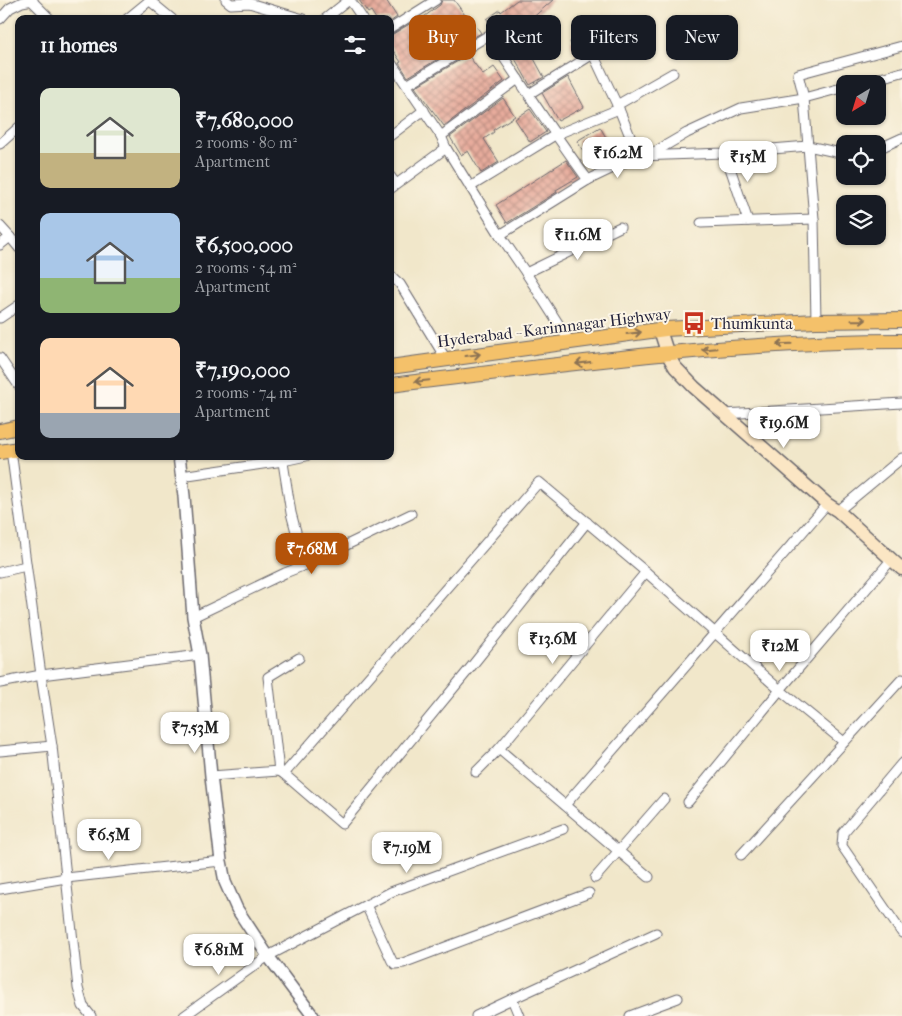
<!DOCTYPE html>
<html lang="en">
<head>
<meta charset="utf-8">
<style>
  :root { --surface:#171b24; --page:#242831; --text:#f1f3f6; --muted:#9ea1a6; --accent:#b45309 }
  body { margin:0; font-family:"IM FELL French Canon",serif; background:var(--page); color:var(--text); height:100vh; display:flex; flex-direction:column; font-size:19px; white-space:nowrap }
  * { box-sizing:border-box; margin:0 }
  p { font-size:16px; color:var(--muted) }
  .icon { flex:none; width:28px; height:28px; fill:none; stroke:currentColor; stroke-width:2; stroke-linecap:round; stroke-linejoin:round }
  .map { position:relative; flex:1; overflow:hidden }
  .details { position:absolute; left:15px; top:15px; width:379px; height:445px; display:flex; flex-direction:column; background:var(--surface); border-radius:10px; box-shadow:0 1px 4px #0004 }
  .details>* { flex:none }
  .guide { position:absolute; left:409px; top:15px; width:418px; height:45px; display:flex; gap:10px }
  .needle { width:32px; rotate:218deg }
  .buttons { position:absolute; left:836px; top:75px; display:grid; gap:10px }
  .buttons a { display:grid; place-items:center; width:50px; height:50px; border-radius:10px; background:var(--surface); box-shadow:0 1px 4px #0004; font-size:25px }
  .price { position:absolute; translate:-50% -42px; padding:0 11px; border-radius:10px; background:#fff; color:#222; font-size:16px; line-height:32px; filter:drop-shadow(0 1px 2px #0008) }
  .price::after { content:''; position:absolute; left:50%; top:30px; width:15px; height:11px; margin-left:-8px; background:inherit; clip-path:polygon(0 0,100% 0,50% 100%) }
  .price.selected { background:var(--accent); color:#fff }
  ul { padding:0; list-style:none }
  li { display:flex; align-items:center; gap:15px; height:125px; padding:0 25px }
  li span { display:grid; place-items:center; flex:none; width:140px; height:100px; border-radius:10px; color:#555 }
  li>.icon { margin-inline-start:auto }
  span .icon { width:60px; height:60px; fill:#fffc; stroke-width:1 }
  li b { font-size:21px }
  h2 { display:flex; justify-content:space-between; align-items:center; height:60px; padding:0 25px; font-size:21px }
  .chip { padding:0 18px; border-radius:10px; background:var(--surface); box-shadow:0 1px 4px #0004; font-size:18px; line-height:45px }
  .chip.selected { background:var(--accent); color:#fff }
  .map>svg:first-child { display:block }
</style>
</head>
<body>
<div class="map">
<svg width="902" height="1016" viewBox="0 0 902 1016">
  <defs>
    <pattern id="building-cross-hatch" width="8" height="8" patternUnits="userSpaceOnUse" patternTransform="scale(1.25)"><rect width="8" height="8" fill="#e7ac9c"/><path d="M0 0l8 8M0 8l8-8" fill="none" stroke="#bb8c80"/></pattern>
  </defs>
  <rect width="100%" height="100%" fill="#fcf5e5"/>
  <filter id="ink" filterUnits="userSpaceOnUse"><feTurbulence type="fractalNoise" baseFrequency=".02" numOctaves="2"/><feDisplacementMap in="SourceGraphic" scale="10" xChannelSelector="R" yChannelSelector="G"/><feConvolveMatrix kernelMatrix="1 2 1 2 8 2 1 2 1" color-interpolation-filters="sRGB"/></filter>
  <filter id="wash" filterUnits="userSpaceOnUse"><feTurbulence type="fractalNoise" baseFrequency=".0096" numOctaves="4" result="noise"/><feDisplacementMap in="SourceGraphic" scale="20" xChannelSelector="R" yChannelSelector="G"/><feGaussianBlur stdDeviation="1.12" result="paint"/><feColorMatrix in="noise" values="0 0 0 0 0 0 0 0 0 0 0 0 0 0 0 0 0 1.4 0 .05"/><feComposite in="paint" operator="in"/></filter>
  <g filter="url(#wash)">
    <rect width="100%" height="100%" fill="#f1e7ca"/>
    <g id="blocks">
      <g fill="url(#building-cross-hatch)">
        <path d="M359,0H386L397,17L390,22V19H376L371,11L368,13Z"/>
        <path d="M442,0H454L470,22L472,20L481,33L408,77L399,63L401,62L390,46V35L393,34L416,20L417,22L440,5Z"/>
        <path d="M517,0H553L530,20L531,21L519,31L544,77L530,85L502,36L500,38L487,19L500,10L501,12Z"/>
        <path d="M598,26L608,43L597,49L594,48H590L577,57L570,42Z"/>
        <path d="M468,55L483,75L494,67L504,81L444,126L415,87Z"/>
        <path d="M568,77L584,107L558,121L542,93Z"/>
        <path d="M503,98L515,116L493,130L494,132L484,139L499,162L481,173L468,151L461,155L450,137Z"/>
        <path d="M530,109L546,132L530,142L515,119Z"/>
        <path d="M600,127L608,141L585,154L577,141Z"/>
        <path d="M566,160L578,177L556,190L557,192L507,223L496,205Z"/>
      </g>
    </g>
  </g>
  <g filter="url(#ink)">
    <use href="#blocks" fill-opacity="0" stroke="#6a676d" stroke-width="1"/>
    <g fill="none" stroke-linecap="round" stroke-linejoin="round">
      <defs>
        <g id="minor">
          <path d="M31,0L50,19"/>
          <path d="M149,0L172,19"/>
          <path d="M226,0L231,4L249,3L303,19"/>
          <path d="M350,0L363,19"/>
          <path d="M0,19L10,8L22,2L33,0"/>
          <path d="M127,19L149,1"/>
          <path d="M325,19L349,0"/>
          <path d="M390,29L436,0"/>
          <path d="M390,61L441,136L446,148L500,235L526,273L570,342"/>
          <path d="M859,84L902,72"/>
          <path d="M407,85L489,35C521,84 553,132 588,180"/>
          <path d="M529,94L593,54L619,109L638,156L725,153L808,146L845,154"/>
          <path d="M617,105L673,73"/>
          <path d="M390,136L424,110"/>
          <path d="M441,136L518,79"/>
          <path d="M0,144L19,127"/>
          <path d="M878,149L902,138"/>
          <path d="M725,153L748,221"/>
          <path d="M651,154L687,133L741,108L804,98L845,87"/>
          <path d="M390,176L396,184"/>
          <path d="M470,187L555,135L619,109"/>
          <path d="M390,189L446,148"/>
          <path d="M701,223L814,219"/>
          <path d="M0,226L10,237L19,248"/>
          <path d="M500,235L588,180L638,156"/>
          <path d="M0,245L10,237"/>
          <path d="M526,273L620,227"/>
          <path d="M390,275L400,284L446,359"/>
          <path d="M0,318L19,305"/>
          <path d="M816,321L814,219L804,98L798,74L902,46"/>
          <path d="M0,358L19,386"/>
          <path d="M724,414L902,403"/>
          <path d="M11,450L41,675L52,746L78,988L83,1006L91,1016"/>
          <path d="M181,476L283,461L306,456"/>
          <path d="M838,511L902,458"/>
          <path d="M305,565L411,514"/>
          <path d="M0,572L26,566"/>
          <path d="M193,617L285,573L305,565L291,513L282,456"/>
          <path d="M299,658L268,677L279,771L284,774L539,482L646,572L780,690L844,742"/>
          <path d="M0,683L41,675L200,655"/>
          <path d="M499,749L649,877"/>
          <path d="M0,751L52,746"/>
          <path d="M902,763L843,833L842,846L902,933"/>
          <path d="M476,772L499,749L646,572"/>
          <path d="M284,774L342,824L471,667L587,522"/>
          <path d="M211,776L279,771"/>
          <path d="M688,802L780,690L892,559"/>
          <path d="M565,805L827,504"/>
          <path d="M741,855L902,679"/>
          <path d="M595,878L664,799"/>
          <path d="M0,889L66,878L221,861"/>
          <path d="M366,905L392,961L395,964L403,963L589,893"/>
          <path d="M512,999L519,1016"/>
          <path d="M184,1016L268,956L391,892L563,829"/>
          <path d="M476,1016L512,999L656,933"/>
          <path d="M630,1016L678,998"/>
        </g>
        <path id="tertiary" d="M179,456L184,496L193,617L200,655L211,776L221,861L225,882L237,909L268,956L313,1016"/>
        <path id="secondary" d="M660,330L668,355L675,367L694,387L827,504L838,511L902,569"/>
        <g id="primary">
          <path d="M390,367L665,329L816,321L902,320"/>
          <path d="M390,385C560,365 730,341 902,341"/>
          <path d="M0,431L19,427"/>
          <path d="M0,452L19,449"/>
        </g>
      </defs>
      <use href="#minor" stroke="#6a676d" stroke-width="11"/>
      <use href="#tertiary" stroke="#6a676d" stroke-width="14"/>
      <use href="#secondary" stroke="#6a676d" stroke-width="15"/>
      <use href="#primary" stroke="#6a676d" stroke-width="16"/>
      <use href="#minor" stroke="#fff" stroke-width="9"/>
      <use href="#tertiary" stroke="#fff" stroke-width="11"/>
      <use href="#secondary" stroke="#fbe6c4" stroke-width="12"/>
      <use href="#primary" stroke="#f4c16b" stroke-width="14"/>
    </g>
    <defs><path id="oneway-shaft" d="M-6 0H5M1.5-3L5.5 0L1.5 3" fill="none" stroke-width="1.6" stroke-linecap="round" stroke-linejoin="round" transform="scale(1.25)"/></defs>
    <g stroke="#8b7253">
      <use href="#oneway-shaft" transform="translate(859 320) rotate(-1)"/>
      <use href="#oneway-shaft" transform="translate(634 333) rotate(-7)"/>
      <use href="#oneway-shaft" transform="translate(784 344) rotate(178)"/>
      <use href="#oneway-shaft" transform="translate(709 349) rotate(175)"/>
      <use href="#oneway-shaft" transform="translate(473 355) rotate(-8)"/>
      <use href="#oneway-shaft" transform="translate(583 363) rotate(173)"/>
      <use href="#oneway-shaft" transform="translate(422 381) rotate(174)"/>
    </g>
  </g>
  <defs>
    <symbol id="bus-bare" viewBox="-9 -9 18 18"><path d="M-5-6H5V4H4V6H2V4H-2V6H-4V4H-5ZM-3.5-4V0h7V-4ZM-3.5 1.2v1.5H-2V1.2ZM2 1.2v1.5H3.5V1.2Z" fill="#c8321e" stroke="#fcf5e5" stroke-width="2.5" paint-order="stroke"/></symbol>
  </defs>
  <g fill-rule="evenodd">
    <use href="#bus-bare" x="678" y="307" width="32" height="32"/>
  </g>
  <g text-anchor="middle" stroke-width="4" stroke-linejoin="round" paint-order="stroke">
    <g font-size="16" fill="#22223b" stroke="#fcf5e5" text-anchor="start">
      <text x="711" y="329">Thumkunta</text>
    </g>
    <g font-size="16" fill="#22223b" stroke="#fcf5e5">
      <text transform="translate(554 327) rotate(-7)" y="6">Hyderabad - Karimnagar Highway</text>
    </g>
  </g>
</svg>
<div class="buttons">
<a><svg class="needle" viewBox="-14 -14 28 28"><path d="M0-13l5 13h-10z" fill="#e53935"/><path d="M0 13l5-13h-10z" fill="#9ea1a6"/></svg></a>
<a><svg class="icon" aria-label="locate" viewBox="0 0 24 24"><circle cx="12" cy="12" r="6"/><path d="M12 2v4M12 18v4M2 12h4M18 12h4"/></svg></a>
<a><svg class="icon" aria-label="layers" viewBox="0 0 24 24"><path d="M12 4l9 5-9 5-9-5zM3 14l9 5 9-5"/></svg></a>
</div>
<b class="price" style="left:618px;top:179px">₹16.2M</b>
<b class="price" style="left:748px;top:183px">₹15M</b>
<b class="price" style="left:578px;top:261px">₹11.6M</b>
<b class="price" style="left:784px;top:449px">₹19.6M</b>
<b class="price selected" style="left:312px;top:575px">₹7.68M</b>
<b class="price" style="left:553px;top:665px">₹13.6M</b>
<b class="price" style="left:780px;top:672px">₹12M</b>
<b class="price" style="left:195px;top:754px">₹7.53M</b>
<b class="price" style="left:109px;top:861px">₹6.5M</b>
<b class="price" style="left:407px;top:874px">₹7.19M</b>
<b class="price" style="left:219px;top:976px">₹6.81M</b>
<div class="guide">
<a class="chip selected">Buy</a>
<a class="chip">Rent</a>
<a class="chip">Filters</a>
<a class="chip">New</a>
</div>
<section class="details">
<h2>11 homes<svg class="icon" aria-label="filters" viewBox="0 0 24 24"><path d="M4 7h16M4 17h16"/><circle cx="9" cy="7" r="2"/><circle cx="15" cy="17" r="2"/></svg></h2>
<ul>
<li><span style="background:linear-gradient(#dfe7d0 65%,#c2b280 0)"><svg class="icon" aria-label="home" viewBox="0 0 24 24"><path d="M3 11l9-7 9 7M6 9v11h12V9"/></svg></span><div><b>₹7,680,000</b><p>2 rooms · 80 m²</p><p>Apartment</p></div></li>
<li><span style="background:linear-gradient(#a9c7e8 65%,#8fb573 0)"><svg class="icon" aria-label="home" viewBox="0 0 24 24"><path d="M3 11l9-7 9 7M6 9v11h12V9"/></svg></span><div><b>₹6,500,000</b><p>2 rooms · 54 m²</p><p>Apartment</p></div></li>
<li><span style="background:linear-gradient(#ffd9b3 75%,#9aa5b1 0)"><svg class="icon" aria-label="home" viewBox="0 0 24 24"><path d="M3 11l9-7 9 7M6 9v11h12V9"/></svg></span><div><b>₹7,190,000</b><p>2 rooms · 74 m²</p><p>Apartment</p></div></li>
</ul>
</section>
</div>
</body>
</html>
